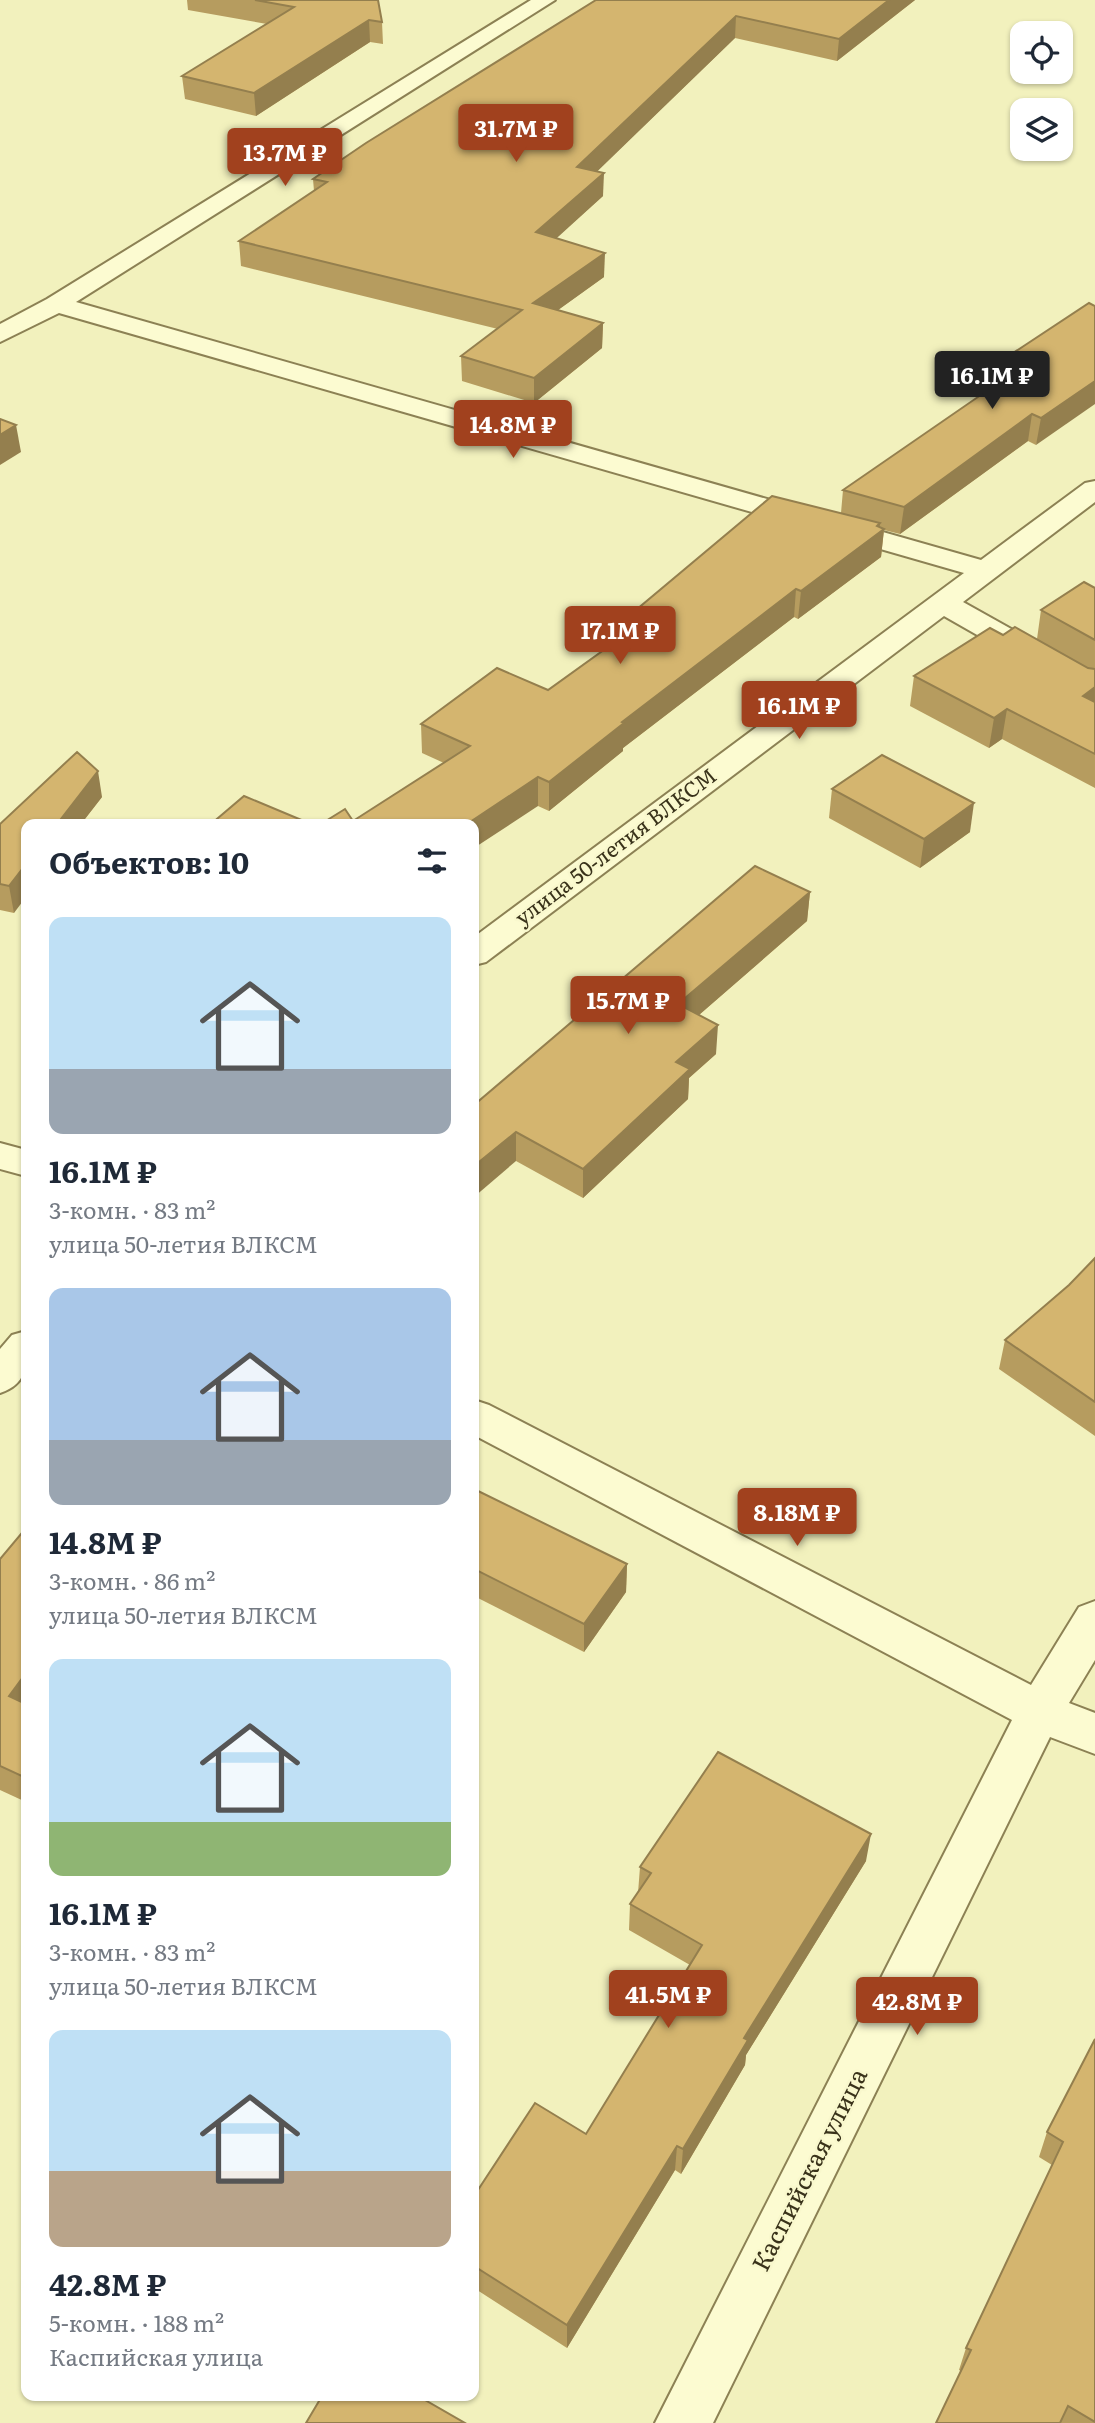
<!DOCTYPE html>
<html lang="ru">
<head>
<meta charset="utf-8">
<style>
  :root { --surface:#fff; --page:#f2f2f3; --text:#1f2937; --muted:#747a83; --accent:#a1411e }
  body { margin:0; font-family:Literata,serif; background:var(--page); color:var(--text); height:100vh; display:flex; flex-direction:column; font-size:26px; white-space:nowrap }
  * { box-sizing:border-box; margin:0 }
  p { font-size:23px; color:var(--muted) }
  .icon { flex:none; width:38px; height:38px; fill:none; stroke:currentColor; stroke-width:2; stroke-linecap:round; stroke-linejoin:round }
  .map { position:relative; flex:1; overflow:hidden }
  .drawer { position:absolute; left:21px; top:819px; width:458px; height:1582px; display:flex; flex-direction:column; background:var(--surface); border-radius:14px; box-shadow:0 2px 5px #0004 }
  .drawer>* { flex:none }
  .tools { position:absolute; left:1010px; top:21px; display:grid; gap:14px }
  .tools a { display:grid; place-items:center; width:63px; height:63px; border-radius:14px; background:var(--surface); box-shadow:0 2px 5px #0004; font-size:35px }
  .price { position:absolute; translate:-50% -60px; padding:0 16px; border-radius:7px; background:var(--accent); color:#fff; font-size:23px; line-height:46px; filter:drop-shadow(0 2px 4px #0008) }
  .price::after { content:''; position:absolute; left:50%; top:42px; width:21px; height:16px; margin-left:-10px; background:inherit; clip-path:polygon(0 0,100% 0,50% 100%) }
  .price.active { background:#222; color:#fff }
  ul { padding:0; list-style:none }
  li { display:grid; align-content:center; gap:14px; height:371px; padding:0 28px }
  li span { display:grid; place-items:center; height:217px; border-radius:14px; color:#555 }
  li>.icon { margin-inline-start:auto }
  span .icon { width:126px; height:126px; fill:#fffc; stroke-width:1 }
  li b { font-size:30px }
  h2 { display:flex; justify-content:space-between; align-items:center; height:84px; padding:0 28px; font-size:30px }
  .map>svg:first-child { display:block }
</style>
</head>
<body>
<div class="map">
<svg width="1095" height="2423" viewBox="0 0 1095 2423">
  <rect width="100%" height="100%" fill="#f2f1bd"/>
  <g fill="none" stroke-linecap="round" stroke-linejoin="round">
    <defs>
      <g id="minor">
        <path d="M531,0H555L76,302L981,560L1085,483L1095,481V502L963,602L1095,676V698L1084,696L944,616L486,962L474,965V937L964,573L59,313L0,342V324L47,299Z"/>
        <path d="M0,1143L26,1150V1176L0,1169Z"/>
        <path d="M26,1331C27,1359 31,1383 0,1393V1349L12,1335Z"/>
        <path d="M474,1400L489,1405L1031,1685L1079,1607L1095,1601V1660L1069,1703L1095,1713V1754L1050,1737L713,2423H655L1012,1720L474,1435Z"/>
      </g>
    </defs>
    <use href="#minor" stroke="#8c8154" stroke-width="4"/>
    <use href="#minor" fill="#fcfbd1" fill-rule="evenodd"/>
  </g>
  <g fill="#b69c5f">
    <path d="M187,0H378L382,22L383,44L370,42L256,116L185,99L182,76L267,24L188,10Z"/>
    <path d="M596,0H915L837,61L735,38L597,171L603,196L556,238L604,277L558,310L603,323L602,348L534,403L462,381L461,356L498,329L241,266L239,241L314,191L313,179Z"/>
    <path d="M1089,303L1036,445L1028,441L900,534L884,530L881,557L798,619L794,617L623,748V751L549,811L538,806L353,821L444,763L422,753L421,724L548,690L636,626V610L841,513L843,490L999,383L1001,361Z"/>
    <path d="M1095,588V788L1002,739L989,748L910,706L914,676L1003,635L1037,639L1041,610Z"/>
    <path d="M832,789L970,832L920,868L829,818Z"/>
    <path d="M102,797L81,824H26L14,913L0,910V824Z"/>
    <path d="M810,892L807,921L699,1015L716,1054L689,1078L688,1099L583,1198L516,1161L474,1105Z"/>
    <path d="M1095,1258V1436L999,1369L1005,1340L1069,1285Z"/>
    <path d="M474,1489L627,1564L626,1592L584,1652L474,1596Z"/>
    <path d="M26,1528V1802L0,1790V1559Z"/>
    <path d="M866,1861L746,2055L745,2065L681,2174L675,2170L567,2348L474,2288V2196L586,2134L690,1965L629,1930L630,1904L638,1893L640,1867Z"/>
    <path d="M1095,2039V2423H936L961,2371L959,2370L966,2348L1052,2165L1039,2157L1047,2132Z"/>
  </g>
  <g fill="#947f4e">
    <path d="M889,0H915L837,61L839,39Z"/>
    <path d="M736,16L735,38L577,191V167Z"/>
    <path d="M369,20L370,42L256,116L254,93Z"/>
    <path d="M604,173L603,196L536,257V232Z"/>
    <path d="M605,253L604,277L533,328V303Z"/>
    <path d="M603,323L602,348L534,403V378Z"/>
    <path d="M1095,381V404L1036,445L1041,418Z"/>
    <path d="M1032,414L1028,441L900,534L904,507Z"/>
    <path d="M16,425L21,452L0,465V435Z"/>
    <path d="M880,523L879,533L884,529L881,557L798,619L801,591Z"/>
    <path d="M796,589L794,617L623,748V751L549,811V782L622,722Z"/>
    <path d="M1095,687V713L1083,696Z"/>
    <path d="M1007,709L1002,739L989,748L994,718Z"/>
    <path d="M98,771L102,797L81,824H57Z"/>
    <path d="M538,777V806L474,848V824H467Z"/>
    <path d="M974,803L970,832L920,868L924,839Z"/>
    <path d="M26,864V897L14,913L9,886Z"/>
    <path d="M810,892L807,921L677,1034L678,1004Z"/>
    <path d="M718,1025L716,1054L689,1078L688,1099L583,1198V1169L676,1062Z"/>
    <path d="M516,1132V1161L474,1197V1166Z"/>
    <path d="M627,1564L626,1592L584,1652V1624Z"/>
    <path d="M26,1673V1711L9,1696Z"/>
    <path d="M871,1834L866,1861L746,2055L745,2065L681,2174L683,2149L744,2038Z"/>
    <path d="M677,2146L675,2170L567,2348V2325Z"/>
  </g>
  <g fill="#d4b56f" stroke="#947f4e" stroke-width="2">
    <path d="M255,0H378L382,22L369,20L254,93L182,76L294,7Z"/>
    <path d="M596,0H889L839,39L736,16L577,167L604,173L536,232L605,253L533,303L603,323L534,378L461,356L522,310L239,241L327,182L313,179L366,143Z"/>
    <path d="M1089,303L1095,306V381L1041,418L1032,414L904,507L843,490L1020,368L1001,361Z"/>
    <path d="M0,419L16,425L0,435Z"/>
    <path d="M772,496L880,523L877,526L884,529L801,591L796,589L622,722L624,723L549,782L538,777L467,824H321L345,809L353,821L470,746L421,724L497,668L548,690L651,616L636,610Z"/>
    <path d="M1084,582L1095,588V640L1041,610Z"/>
    <path d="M1015,627L1088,668L1095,669V687L1083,696L1095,702V754L1007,709L994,718L914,676L990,628L1003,635Z"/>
    <path d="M77,752L98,771L57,824H26V864L9,886L0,884V824Z"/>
    <path d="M882,755L974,803L924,839L832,789Z"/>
    <path d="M244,796L311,824H211Z"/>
    <path d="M755,866L810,892L678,1004L718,1025L676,1062L690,1069L583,1169L516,1132L474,1166V1105Z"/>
    <path d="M1095,1258V1402L1005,1340L1069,1285Z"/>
    <path d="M474,1489L627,1564L584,1624L474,1569Z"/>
    <path d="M26,1528V1673L9,1696L26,1704V1778L0,1766V1559Z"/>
    <path d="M718,1752L871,1834L744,2038L748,2040L683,2149L677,2146L567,2325L474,2266V2196L535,2103L586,2134L702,1945L630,1904L651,1873L640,1867Z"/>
    <path d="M1095,2039V2422L1068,2406L1060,2423H936L971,2350L966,2348L1063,2142L1047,2132Z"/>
    <path d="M322,2396H418L465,2423H306Z"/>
  </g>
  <g text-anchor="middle" stroke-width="5" stroke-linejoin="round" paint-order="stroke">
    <g font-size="21" fill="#39321a" stroke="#f9f8cd">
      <text transform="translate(616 847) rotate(-37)" y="7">улица 50-летия ВЛКСМ</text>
    </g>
    <g font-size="24" fill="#39321a" stroke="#f9f8cd">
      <text transform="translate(810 2170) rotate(-63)" y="8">Каспийская улица</text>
    </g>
  </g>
</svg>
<div class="tools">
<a><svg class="icon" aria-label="locate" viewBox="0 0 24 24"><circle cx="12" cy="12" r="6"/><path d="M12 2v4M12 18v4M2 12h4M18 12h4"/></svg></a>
<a><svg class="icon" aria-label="layers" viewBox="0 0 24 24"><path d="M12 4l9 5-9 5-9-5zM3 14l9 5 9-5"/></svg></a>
</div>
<b class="price" style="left:516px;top:164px">31.7M ₽</b>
<b class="price" style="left:285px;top:188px">13.7M ₽</b>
<b class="price active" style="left:992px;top:411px">16.1M ₽</b>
<b class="price" style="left:513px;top:460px">14.8M ₽</b>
<b class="price" style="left:620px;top:666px">17.1M ₽</b>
<b class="price" style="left:799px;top:741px">16.1M ₽</b>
<b class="price" style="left:628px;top:1036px">15.7M ₽</b>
<b class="price" style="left:797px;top:1548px">8.18M ₽</b>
<b class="price" style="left:668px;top:2030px">41.5M ₽</b>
<b class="price" style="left:917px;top:2037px">42.8M ₽</b>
<section class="drawer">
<h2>Объектов: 10<svg class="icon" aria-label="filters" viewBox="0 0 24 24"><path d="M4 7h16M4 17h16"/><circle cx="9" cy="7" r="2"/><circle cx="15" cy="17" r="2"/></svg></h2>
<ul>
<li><span style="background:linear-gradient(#bfe0f5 70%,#9aa5b1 0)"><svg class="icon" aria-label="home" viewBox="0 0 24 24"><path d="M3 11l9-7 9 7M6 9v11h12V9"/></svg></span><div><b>16.1M ₽</b><p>3-комн. · 83 m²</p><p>улица 50-летия ВЛКСМ</p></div></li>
<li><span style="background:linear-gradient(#a9c7e8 70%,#9aa5b1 0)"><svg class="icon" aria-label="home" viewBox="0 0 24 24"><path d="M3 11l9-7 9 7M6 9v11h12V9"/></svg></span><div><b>14.8M ₽</b><p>3-комн. · 86 m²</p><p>улица 50-летия ВЛКСМ</p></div></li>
<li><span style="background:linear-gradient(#bfe0f5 75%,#8fb573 0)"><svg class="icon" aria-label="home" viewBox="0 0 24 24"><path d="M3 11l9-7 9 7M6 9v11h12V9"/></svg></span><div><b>16.1M ₽</b><p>3-комн. · 83 m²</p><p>улица 50-летия ВЛКСМ</p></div></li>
<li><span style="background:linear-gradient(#bfe0f5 65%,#b9a48a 0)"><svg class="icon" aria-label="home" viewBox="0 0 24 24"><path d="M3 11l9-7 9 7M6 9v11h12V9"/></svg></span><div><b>42.8M ₽</b><p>5-комн. · 188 m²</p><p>Каспийская улица</p></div></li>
</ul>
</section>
</div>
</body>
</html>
